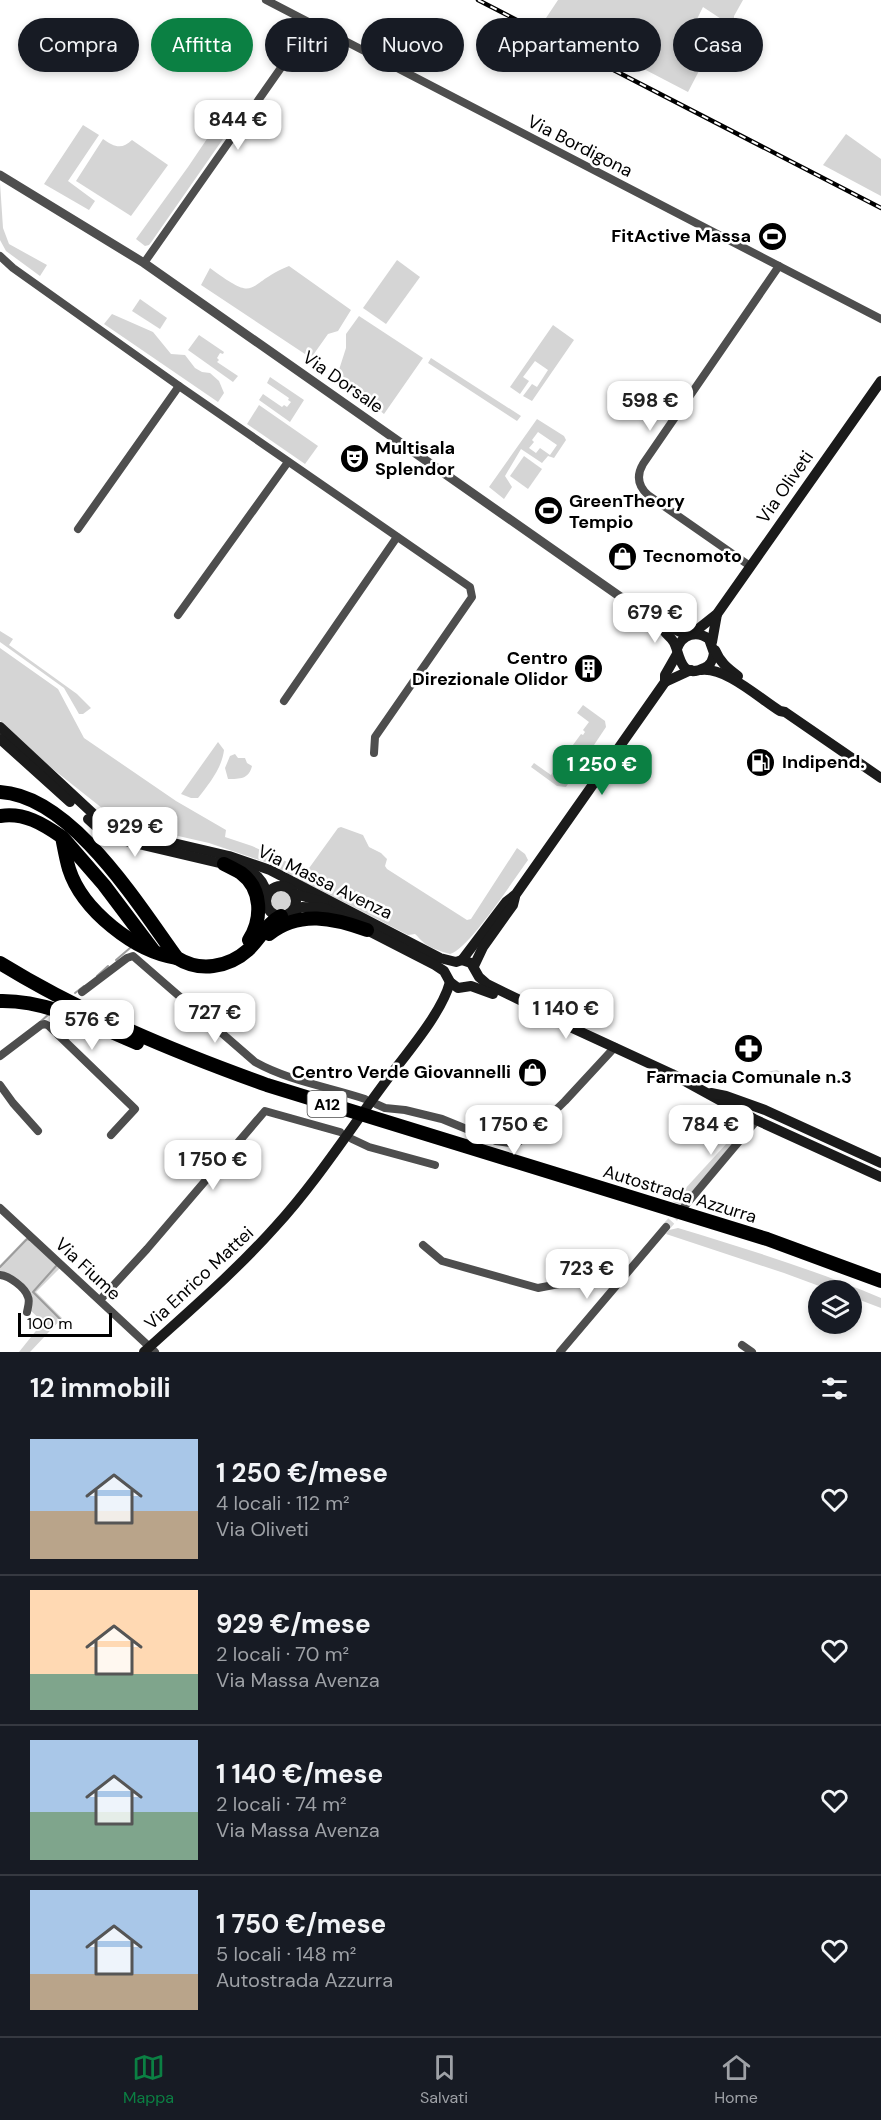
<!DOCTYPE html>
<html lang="it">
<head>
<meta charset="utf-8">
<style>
  :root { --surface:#171b24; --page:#20242c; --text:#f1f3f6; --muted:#9ea1a6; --line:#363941; --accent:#0b8043 }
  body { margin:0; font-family:"DM Sans",sans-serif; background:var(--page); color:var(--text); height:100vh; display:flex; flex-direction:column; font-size:22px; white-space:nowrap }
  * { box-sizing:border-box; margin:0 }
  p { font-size:20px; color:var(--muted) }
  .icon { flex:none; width:33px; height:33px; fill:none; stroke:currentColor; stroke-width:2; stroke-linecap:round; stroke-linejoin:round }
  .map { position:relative; height:1352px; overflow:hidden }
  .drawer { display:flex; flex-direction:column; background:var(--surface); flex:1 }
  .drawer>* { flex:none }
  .hud { position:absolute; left:18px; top:18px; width:846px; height:54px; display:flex; gap:12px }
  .buttons { position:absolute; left:808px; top:1280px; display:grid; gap:12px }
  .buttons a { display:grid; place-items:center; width:54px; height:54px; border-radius:50%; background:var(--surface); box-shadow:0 3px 9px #0003; font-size:30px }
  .scale { position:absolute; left:18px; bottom:15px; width:94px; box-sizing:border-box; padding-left:6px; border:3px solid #000; border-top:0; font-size:16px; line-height:21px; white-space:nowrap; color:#000; -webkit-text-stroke:4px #fff; paint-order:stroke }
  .price { position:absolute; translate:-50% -51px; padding:0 14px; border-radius:12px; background:#fff; color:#222; font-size:20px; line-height:39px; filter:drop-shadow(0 2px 3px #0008) }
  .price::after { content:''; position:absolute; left:50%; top:36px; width:18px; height:14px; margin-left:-9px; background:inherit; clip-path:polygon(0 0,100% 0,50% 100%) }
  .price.on { background:var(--accent); color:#fff }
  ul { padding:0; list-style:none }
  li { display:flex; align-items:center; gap:18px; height:150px; padding:0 30px }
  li+li { border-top:2px solid var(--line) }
  li span { display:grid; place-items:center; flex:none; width:168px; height:120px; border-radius:0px; color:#555 }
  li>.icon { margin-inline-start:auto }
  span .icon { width:72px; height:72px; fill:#fffc; stroke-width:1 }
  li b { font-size:26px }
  h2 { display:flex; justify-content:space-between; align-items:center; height:72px; padding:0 30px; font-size:26px }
  .chip { padding:0 21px; border-radius:27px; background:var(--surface); box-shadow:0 3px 9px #0003; font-size:21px; line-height:54px }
  .chip.on { background:var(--accent); color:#fff }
  .tab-bar { display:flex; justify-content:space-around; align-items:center; height:84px; border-top:2px solid var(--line); background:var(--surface); font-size:16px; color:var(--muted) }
  .tab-bar a { display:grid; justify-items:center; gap:3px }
  .tab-bar .on { color:var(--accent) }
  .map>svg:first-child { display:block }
</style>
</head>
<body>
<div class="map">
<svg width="881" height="1352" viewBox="0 0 881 1352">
  <rect width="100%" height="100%" fill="#fff"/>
  <g fill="#d5d5d5" fill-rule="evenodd">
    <path d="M558,0H743L734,16V20L744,27L741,32L703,7L697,19L700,23L728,43V48L719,70L700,69L688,92L546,18Z"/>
    <path d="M221,118L232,126L152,241L149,245L145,246L136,239L188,167Z"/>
    <path d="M83,125L99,135L68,181L95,201L89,210L44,184Z"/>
    <path d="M846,134L881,159V196L823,165Z"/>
    <path d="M103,139C114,147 122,150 132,140L168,165L131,216L76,181Z"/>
    <path d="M0,183L3,228L9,244L47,265L40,276L6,251L0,240Z"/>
    <path d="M397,260L420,277L386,324L363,308Z"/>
    <path d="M289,266L351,310L338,331L328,334L311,358L201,285L210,268C260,305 244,284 289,266Z"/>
    <path d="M140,299L167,318L160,329L132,311Z"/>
    <path d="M112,314L153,332L171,354L185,355L195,368L202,372L210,373L219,381L224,393L218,402L104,324Z"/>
    <path d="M359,316L423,358L384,414L337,376L346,348V334Z"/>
    <path d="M553,325L574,340L532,401L523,396L532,384L537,387L548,370L535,361L523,377L529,381L520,394L510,387Z"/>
    <path d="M199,335L224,352L223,354L220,353L217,358L219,360L217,362L238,376L233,382L188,350Z"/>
    <path d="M431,358L521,416L517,421L428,363Z"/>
    <path d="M270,377L304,400L290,422L259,400L263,394L282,407L284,405L287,407L291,402L288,400L289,398L267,383Z"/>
    <path d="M259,405L318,446L305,464L247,424Z"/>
    <path d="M537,419L564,436L566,440L554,458L548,456L542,463L521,449L505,476L512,487L504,499L489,487ZM538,432L557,445L550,455L540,448L536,453L529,448L534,442L532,440Z"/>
    <path d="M524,456L542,469L528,489L510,476Z"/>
    <path d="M0,631L13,639L9,645L77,694L91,708L83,714H79L64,688L0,642Z"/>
    <path d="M0,648L58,689L84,738L176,801L226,830L225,837L252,846L307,871L338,828L341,827L363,835L369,847L381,853L387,859L385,866L387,869L467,920L471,919L517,848L525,854L528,860C514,879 469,949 450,954C442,952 427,947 422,941C419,939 418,936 415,934L408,935L265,862L209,843L130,825L112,816L49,766L0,721Z"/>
    <path d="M583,705L605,721L606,727L566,787L557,786L531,767L534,763L551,775L556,768L558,769L559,764L581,734L583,735L585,732L583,730L589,722L577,713Z"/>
    <path d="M218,742L224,750C222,768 209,784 198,798H191L181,794Z"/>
    <path d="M235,754L238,758H245L247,763L252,766C249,779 240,779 228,779L225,768L230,756Z"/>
    <circle cx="281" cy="901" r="11"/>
    <path d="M777,1070L787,1076V1080L758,1085L756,1074Z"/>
    <path d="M738,1131L743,1133L681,1205L673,1202Z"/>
    <path d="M678,1228C747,1249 815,1270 881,1298V1308L852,1297V1290H830L784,1273L666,1234L669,1230Z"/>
    <path d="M30,1237L62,1266L36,1292L62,1318L30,1352H19L43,1322L30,1310L31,1299L0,1273V1265L25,1239Z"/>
  </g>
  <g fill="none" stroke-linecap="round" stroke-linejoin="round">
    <g stroke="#9c9c9c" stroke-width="2">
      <path d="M116,960L130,948"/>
      <path d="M97,976L108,966"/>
      <path d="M75,993L84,986"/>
      <path d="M40,1022L49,1014"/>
      <path d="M56,1264L57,1265L33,1292L60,1319"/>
      <path d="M0,1267L27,1239L30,1240"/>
    </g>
    <path stroke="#d9d9d9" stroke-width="8" stroke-dasharray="8 4" stroke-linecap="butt" d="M666,1227L681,1210"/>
    <g stroke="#4e4e4e" stroke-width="8">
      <path d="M266,0L881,319"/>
      <path d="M0,256L13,268L179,386L470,587L472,597L375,737L374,753"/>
      <path d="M144,263L311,25"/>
      <path d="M78,529L179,386"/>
      <path d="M750,566L648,495C638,486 636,476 643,464L779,266"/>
      <path d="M178,615L288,462"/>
      <path d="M284,701L397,537"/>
      <path d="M82,992L127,958L133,956L255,1062C289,1081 329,1087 365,1099"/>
      <path d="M0,1056L41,1025L45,1024L49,1026L135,1109L111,1135"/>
      <path d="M0,1085L13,1103L38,1131"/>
      <path d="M376,1104L385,1108L405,1110L442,1119L496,1141L510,1143L518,1142L530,1135L565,1101L615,1047"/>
      <path d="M352,1139L369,1147L435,1165"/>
      <path d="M684,1207L757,1120"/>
      <path d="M0,1208L155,1352"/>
      <path d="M423,1245L442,1261L538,1288L626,1271"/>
      <path d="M0,1275C9,1276 25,1287 28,1297C30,1301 28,1307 27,1312"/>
      <path d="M100,1300L147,1249L265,1111L340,1132"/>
      <path d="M742,1345L752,1352"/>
      <path d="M560,1352L666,1227"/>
    </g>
    <path stroke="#4e4e4e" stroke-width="9" d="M0,175L144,263L662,626"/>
    <g stroke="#1b1b1b" stroke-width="10">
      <path d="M662,626C664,634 669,635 673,641C680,650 678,681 704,668C711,665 713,660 714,653L709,639C697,630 682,634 677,649"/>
      <path d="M662,626L669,627L687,635"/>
      <path d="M693,633L717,614L881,381"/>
      <path d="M712,642L717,614"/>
      <path d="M715,650C720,662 727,668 738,676"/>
      <path d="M701,670C726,667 759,698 780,711L785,712L881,778"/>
      <path d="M665,682L691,670"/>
      <path d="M0,727L101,821L118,830L229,856L270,870L440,958L456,962L462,960L471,963L479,977L487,984L526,1003L529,1008L672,1074L754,1119L881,1177"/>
      <path d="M0,739L70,802"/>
      <path d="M88,819L99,829L117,839L249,870C259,876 265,883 267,895"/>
      <circle cx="281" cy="901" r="15"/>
      <path d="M295,894L324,902"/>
      <path d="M293,911L302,907L324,908L435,965L444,971L450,982L458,988L471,986L493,994"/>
      <path d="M462,960L506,902L516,894L665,682V675L677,654"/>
      <path d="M474,966L483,947L513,905L515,897"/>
      <path d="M711,1093L726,1096L765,1110L881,1163"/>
      <path d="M144,1352C189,1311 235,1272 276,1226C317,1181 350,1129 386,1081C406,1054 442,1013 450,982"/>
    </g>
    <g stroke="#000" stroke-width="14">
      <path d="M0,792C72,796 139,906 177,958C199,972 228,968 248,950C260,939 266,924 281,916"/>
      <path d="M0,816C24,812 43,824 62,837C64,847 66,859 69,869C82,910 135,952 177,958"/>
      <path d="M64,839L104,885L153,950"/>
      <path d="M224,864C230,867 236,870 241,873C263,889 262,920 249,940"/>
      <path d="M269,934C299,910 334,918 367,930"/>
      <path d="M0,963C83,1014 175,1052 267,1085L767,1239L881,1281"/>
      <path d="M0,1001C48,1000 94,1025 137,1043"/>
    </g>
    <defs>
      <path id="rail" d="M478,0L881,208"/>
    </defs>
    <use href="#rail" stroke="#000" stroke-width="4.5"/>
    <use href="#rail" stroke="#fff" stroke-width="2" stroke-dasharray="7" stroke-linecap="butt"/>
  </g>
  <defs>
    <symbol id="stadium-disc" viewBox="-11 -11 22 22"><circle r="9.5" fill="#000" stroke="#fff"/><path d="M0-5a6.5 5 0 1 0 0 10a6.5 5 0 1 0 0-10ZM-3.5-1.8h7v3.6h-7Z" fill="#fff"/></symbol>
    <symbol id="theatre-disc" viewBox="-11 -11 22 22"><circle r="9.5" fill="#000" stroke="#fff"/><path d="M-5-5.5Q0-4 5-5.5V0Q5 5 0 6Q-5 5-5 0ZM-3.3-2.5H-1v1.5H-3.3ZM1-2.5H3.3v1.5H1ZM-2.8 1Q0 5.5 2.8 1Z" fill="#fff"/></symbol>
    <symbol id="shop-disc" viewBox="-11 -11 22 22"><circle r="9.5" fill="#000" stroke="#fff"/><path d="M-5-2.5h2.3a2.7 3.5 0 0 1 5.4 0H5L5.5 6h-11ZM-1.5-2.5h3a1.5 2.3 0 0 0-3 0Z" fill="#fff"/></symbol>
    <symbol id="building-disc" viewBox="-11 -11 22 22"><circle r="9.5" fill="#000" stroke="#fff"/><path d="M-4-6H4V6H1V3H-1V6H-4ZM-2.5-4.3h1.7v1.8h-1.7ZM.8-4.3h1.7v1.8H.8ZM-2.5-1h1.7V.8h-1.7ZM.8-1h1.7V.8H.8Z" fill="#fff"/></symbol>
    <symbol id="fuel-disc" viewBox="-11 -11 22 22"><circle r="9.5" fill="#000" stroke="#fff"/><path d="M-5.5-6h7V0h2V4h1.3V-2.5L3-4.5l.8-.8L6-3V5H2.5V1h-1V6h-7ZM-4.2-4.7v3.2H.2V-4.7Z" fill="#fff"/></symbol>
    <symbol id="pharmacy-disc" viewBox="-11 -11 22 22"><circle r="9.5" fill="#000" stroke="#fff"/><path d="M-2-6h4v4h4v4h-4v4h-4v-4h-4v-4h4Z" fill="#fff"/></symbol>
  </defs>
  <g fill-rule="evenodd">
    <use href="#stadium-disc" x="756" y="220" width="33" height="33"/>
    <use href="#theatre-disc" x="338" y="442" width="33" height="33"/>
    <use href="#stadium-disc" x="532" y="494" width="33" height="33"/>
    <use href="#shop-disc" x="606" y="540" width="33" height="33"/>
    <use href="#building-disc" x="572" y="652" width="33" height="33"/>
    <use href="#fuel-disc" x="744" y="746" width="33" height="33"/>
    <use href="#pharmacy-disc" x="732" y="1032" width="33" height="33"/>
    <use href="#shop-disc" x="516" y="1056" width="33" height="33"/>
  </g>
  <g text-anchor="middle" stroke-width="5" stroke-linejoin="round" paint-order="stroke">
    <rect fill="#fff" stroke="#4c4c4c" stroke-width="1.5" x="307.5" y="1091" width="39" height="26" rx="4.5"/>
    <g font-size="16" font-weight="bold" fill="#000">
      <text x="327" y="1110">A12</text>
    </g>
    <g font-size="18" fill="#000" stroke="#fff">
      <text transform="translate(580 146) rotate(27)" y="6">Via Bordigona</text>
      <text transform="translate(343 382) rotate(35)" y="6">Via Dorsale</text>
      <text transform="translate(785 487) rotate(-55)" y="6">Via Oliveti</text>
      <text transform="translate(325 882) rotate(26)" y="6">Via Massa Avenza</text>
      <text transform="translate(680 1194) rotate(17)" y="6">Autostrada Azzurra</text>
      <text transform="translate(88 1269) rotate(43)" y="6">Via Fiume</text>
      <text transform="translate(199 1278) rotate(-43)" y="6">Via Enrico Mattei</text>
    </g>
    <g font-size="18" font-weight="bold" fill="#000" stroke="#fff" text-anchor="start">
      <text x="751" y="242" text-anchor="end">FitActive Massa</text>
      <text x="375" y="454">Multisala<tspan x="375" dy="21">Splendor</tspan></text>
      <text x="569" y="507">GreenTheory<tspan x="569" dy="21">Tempio</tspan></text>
      <text x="643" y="562">Tecnomoto</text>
      <text x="568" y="664" text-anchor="end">Centro<tspan x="568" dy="21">Direzionale Olidor</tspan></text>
      <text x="782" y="768">Indipend.</text>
      <text x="511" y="1078" text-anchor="end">Centro Verde Giovannelli</text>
      <text x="749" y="1083" text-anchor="middle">Farmacia Comunale n.3</text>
    </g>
  </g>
</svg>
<div class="buttons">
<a><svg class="icon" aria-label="layers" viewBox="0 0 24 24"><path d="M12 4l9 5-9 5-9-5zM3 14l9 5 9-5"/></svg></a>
</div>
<div class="scale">100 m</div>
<b class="price" style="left:238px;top:151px">844 €</b>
<b class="price" style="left:650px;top:432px">598 €</b>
<b class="price" style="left:655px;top:644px">679 €</b>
<b class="price on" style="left:602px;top:796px">1 250 €</b>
<b class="price" style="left:135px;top:858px">929 €</b>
<b class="price" style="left:566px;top:1040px">1 140 €</b>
<b class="price" style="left:215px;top:1044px">727 €</b>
<b class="price" style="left:92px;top:1051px">576 €</b>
<b class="price" style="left:514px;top:1156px">1 750 €</b>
<b class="price" style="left:711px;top:1156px">784 €</b>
<b class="price" style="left:213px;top:1191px">1 750 €</b>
<b class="price" style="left:587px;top:1300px">723 €</b>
<div class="hud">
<a class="chip">Compra</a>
<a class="chip on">Affitta</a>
<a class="chip">Filtri</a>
<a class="chip">Nuovo</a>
<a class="chip">Appartamento</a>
<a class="chip">Casa</a>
</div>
</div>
<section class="drawer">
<h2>12 immobili<svg class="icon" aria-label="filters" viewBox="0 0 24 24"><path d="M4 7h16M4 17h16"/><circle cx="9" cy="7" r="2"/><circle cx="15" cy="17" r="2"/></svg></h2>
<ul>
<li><span style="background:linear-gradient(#a9c7e8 60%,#b9a48a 0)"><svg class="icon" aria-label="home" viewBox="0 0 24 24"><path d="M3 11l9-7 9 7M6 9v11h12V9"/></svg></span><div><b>1 250 €/mese</b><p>4 locali · 112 m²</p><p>Via Oliveti</p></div><svg class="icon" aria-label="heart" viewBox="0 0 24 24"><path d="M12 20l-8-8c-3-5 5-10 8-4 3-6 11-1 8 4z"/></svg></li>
<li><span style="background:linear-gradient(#ffd9b3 70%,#7fa58c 0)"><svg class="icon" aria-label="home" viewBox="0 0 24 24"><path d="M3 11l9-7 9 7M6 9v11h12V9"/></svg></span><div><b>929 €/mese</b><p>2 locali · 70 m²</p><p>Via Massa Avenza</p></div><svg class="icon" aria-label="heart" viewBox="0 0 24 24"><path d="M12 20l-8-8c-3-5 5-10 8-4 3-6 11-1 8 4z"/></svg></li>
<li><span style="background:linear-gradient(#a9c7e8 60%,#7fa58c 0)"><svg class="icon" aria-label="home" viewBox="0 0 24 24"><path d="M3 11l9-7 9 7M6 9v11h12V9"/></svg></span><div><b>1 140 €/mese</b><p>2 locali · 74 m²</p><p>Via Massa Avenza</p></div><svg class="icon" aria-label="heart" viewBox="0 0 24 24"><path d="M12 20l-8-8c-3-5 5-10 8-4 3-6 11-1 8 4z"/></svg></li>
<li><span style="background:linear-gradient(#a9c7e8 70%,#b9a48a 0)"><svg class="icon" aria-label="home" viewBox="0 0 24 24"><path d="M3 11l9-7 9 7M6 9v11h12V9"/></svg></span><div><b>1 750 €/mese</b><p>5 locali · 148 m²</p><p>Autostrada Azzurra</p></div><svg class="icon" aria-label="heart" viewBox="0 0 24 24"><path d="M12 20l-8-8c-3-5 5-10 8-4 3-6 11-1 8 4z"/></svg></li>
</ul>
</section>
<nav class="tab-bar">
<a class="on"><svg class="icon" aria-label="map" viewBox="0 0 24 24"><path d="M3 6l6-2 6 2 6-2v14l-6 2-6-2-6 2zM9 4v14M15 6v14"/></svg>Mappa</a>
<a><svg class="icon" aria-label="saved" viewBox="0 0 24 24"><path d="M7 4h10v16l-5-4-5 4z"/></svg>Salvati</a>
<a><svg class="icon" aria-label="home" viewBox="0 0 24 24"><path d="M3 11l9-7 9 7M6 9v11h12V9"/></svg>Home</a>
</nav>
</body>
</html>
